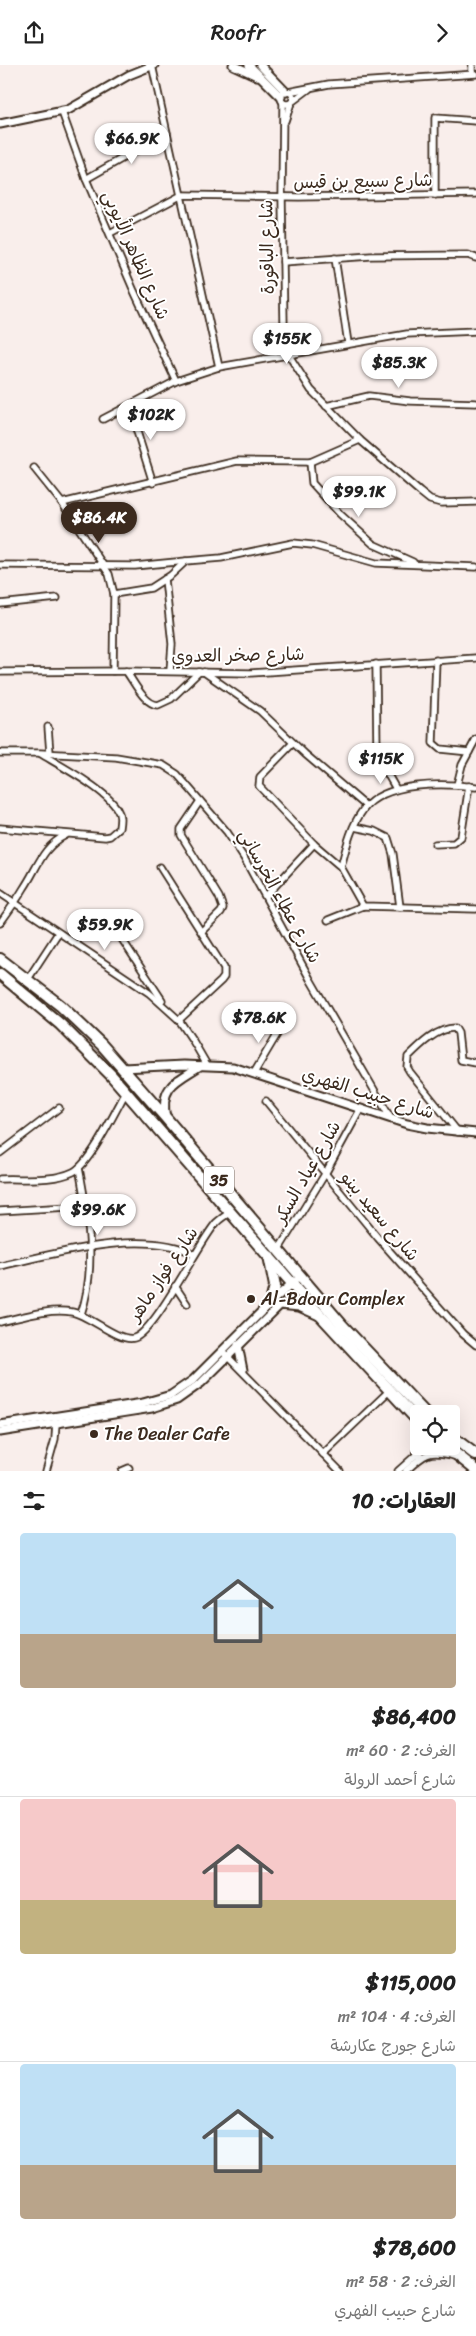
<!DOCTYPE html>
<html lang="ar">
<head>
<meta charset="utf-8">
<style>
  :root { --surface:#fff; --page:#f2f2f2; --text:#222; --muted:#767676; --line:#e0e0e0; --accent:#3b2a1e }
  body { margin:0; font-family:Sriracha,"Playpen Sans Arabic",sans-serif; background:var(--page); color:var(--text); direction:rtl; height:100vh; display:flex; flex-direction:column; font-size:19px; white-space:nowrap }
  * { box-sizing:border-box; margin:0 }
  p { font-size:16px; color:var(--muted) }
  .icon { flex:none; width:28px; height:28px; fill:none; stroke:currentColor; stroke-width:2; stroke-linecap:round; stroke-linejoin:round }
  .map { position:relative; height:1406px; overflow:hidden; direction:ltr }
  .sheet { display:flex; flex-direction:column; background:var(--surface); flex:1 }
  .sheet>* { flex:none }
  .tools { position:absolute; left:410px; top:1340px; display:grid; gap:10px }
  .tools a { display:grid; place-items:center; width:50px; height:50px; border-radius:5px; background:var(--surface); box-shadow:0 5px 20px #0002; font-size:25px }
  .price { position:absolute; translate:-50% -42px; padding:0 11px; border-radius:18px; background:#fff; color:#222; font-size:16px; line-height:32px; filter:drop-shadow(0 1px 2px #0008) }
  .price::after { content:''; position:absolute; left:50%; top:30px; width:15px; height:11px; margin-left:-8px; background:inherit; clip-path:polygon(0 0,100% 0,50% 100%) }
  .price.current { background:var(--accent); color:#fff }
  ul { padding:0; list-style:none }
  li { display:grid; align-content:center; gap:10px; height:265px; padding:0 20px }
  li+li { border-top:1px solid var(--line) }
  li span { display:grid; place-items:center; height:155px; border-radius:5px; color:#555 }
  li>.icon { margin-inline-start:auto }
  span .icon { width:90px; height:90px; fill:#fffc; stroke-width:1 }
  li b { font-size:21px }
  h2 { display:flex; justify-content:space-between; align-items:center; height:60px; padding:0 20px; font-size:21px }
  header { display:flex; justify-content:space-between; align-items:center; height:65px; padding:0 20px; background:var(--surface); font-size:22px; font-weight:600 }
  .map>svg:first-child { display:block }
</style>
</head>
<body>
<header><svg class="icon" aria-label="forward" viewBox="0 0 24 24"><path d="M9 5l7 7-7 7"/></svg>Roofr<svg class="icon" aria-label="share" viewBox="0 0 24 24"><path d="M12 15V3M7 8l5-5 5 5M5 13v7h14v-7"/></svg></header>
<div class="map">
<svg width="476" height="1406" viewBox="0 0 476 1406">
  <rect width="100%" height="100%" fill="#f9eeeb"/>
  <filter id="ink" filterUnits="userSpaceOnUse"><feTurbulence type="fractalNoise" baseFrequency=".02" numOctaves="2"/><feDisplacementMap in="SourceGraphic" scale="10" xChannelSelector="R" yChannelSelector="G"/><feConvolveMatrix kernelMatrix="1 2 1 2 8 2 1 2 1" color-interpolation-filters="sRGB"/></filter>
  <g filter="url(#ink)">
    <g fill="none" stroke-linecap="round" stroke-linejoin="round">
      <defs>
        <g id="minor">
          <path d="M152,0L219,302"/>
          <path d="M472,0V9"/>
          <circle cx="287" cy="33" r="6"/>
          <path d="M288,27L329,19L476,9"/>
          <path d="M293,36L309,24"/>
          <path d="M283,38L282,132L284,260L288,289L311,325L360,375L420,427L430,435L441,438L476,437"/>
          <path d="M62,47L86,114L134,226L176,316"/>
          <path d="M285,56L291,38"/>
          <path d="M86,114L167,68"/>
          <path d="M435,130V53L476,56"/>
          <path d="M110,168L182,130L299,132L476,129"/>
          <path d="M335,193L348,278"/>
          <path d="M283,197L371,191L468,190L476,193"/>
          <path d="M129,341L153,418"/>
          <path d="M326,341L369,331L410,336L476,338"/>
          <path d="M103,354L176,316L219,302L407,269L476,266"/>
          <path d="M310,397L312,418L340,449L373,479L413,497"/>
          <path d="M34,403L62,438L109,509L114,529L113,606"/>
          <path d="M62,438L237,396L310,397L360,375"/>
          <path d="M0,500L135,501L186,496"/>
          <path d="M165,514L172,579L170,606"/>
          <path d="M114,529L151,523L171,510L186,496L221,493L293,478L312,480L376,498L476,502"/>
          <path d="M0,539L57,533"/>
          <path d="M436,595L433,678L440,684L469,687"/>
          <path d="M376,599L377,687L379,694L396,724"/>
          <path d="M126,606C134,617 144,639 158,640L171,634L199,607"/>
          <path d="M0,607L126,606L251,608L476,593"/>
          <path d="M204,607L260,646L305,689L366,741"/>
          <path d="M48,662L50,688"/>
          <path d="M293,678L260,712L259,721L314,779L341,802L363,841L476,844"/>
          <path d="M0,688H40L116,692L163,700L177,709L227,767L244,793L310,914L391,1054"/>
          <path d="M457,720L462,700L476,674"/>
          <path d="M200,736L181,764V770L219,832L223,843L221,847L202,866"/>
          <path d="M354,762L374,766L388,773L393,789L400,842"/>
          <path d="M0,763L105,772L110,771L119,763C120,756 121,750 117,744C106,725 61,701 41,689"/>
          <path d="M435,779L454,778L461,772L469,721"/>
          <path d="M160,802L224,903V912L221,916L179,955"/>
          <path d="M341,802C346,783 351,761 363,745C384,716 445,718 476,722"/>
          <path d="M0,828L149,928L179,955L193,976L207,1000"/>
          <path d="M266,831L314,779"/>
          <path d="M328,855L363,841"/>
          <path d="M0,858C8,847 17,835 24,823C38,802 42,782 66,770"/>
          <path d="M114,862L162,935"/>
          <path d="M28,914L58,868"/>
          <path d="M254,1008L282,961"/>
          <path d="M266,1036L378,1173L463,1269L476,1280"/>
          <path d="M458,1067L410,1007L407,1002L408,992C420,980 437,963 455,963L458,968L461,995L476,998"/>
          <path d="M0,1088L59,1043"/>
          <path d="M79,1103C88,1150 97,1203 81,1249"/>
          <path d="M0,1114C23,1113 52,1117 73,1107C90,1099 116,1045 126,1027"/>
          <path d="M0,1146L86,1141"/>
          <path d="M279,1184L325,1109L360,1045"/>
          <path d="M0,1201C54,1189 143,1163 194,1189"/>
          <path d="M175,1221L187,1239"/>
          <path d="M0,1257C22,1252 49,1243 72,1247C89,1250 118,1277 134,1273C155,1267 198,1179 216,1158C220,1154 226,1150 231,1147"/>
          <path d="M223,1287L340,1406"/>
          <path d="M323,1389L389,1326"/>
          <path d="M46,1406L55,1374L56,1357"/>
          <path d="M122,1406L129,1403"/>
          <path d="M398,1406L426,1381"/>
          <path d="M406,1406C424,1389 429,1384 454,1391"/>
        </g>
        <g id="tertiary">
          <path d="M233,0L257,11"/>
          <path d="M249,0L281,32"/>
          <path d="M260,0L286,27"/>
          <path d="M0,59L68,45L129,10L154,0"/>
          <path d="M123,1003L184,1000L233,1002L407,1059L427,1063L476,1068"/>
          <path d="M166,1053C159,1021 177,1016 200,1001"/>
          <path d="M238,1280L243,1305"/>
          <path d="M0,1360L143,1338L171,1330L193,1315L271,1237L295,1216"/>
          <path d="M0,1367L152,1343L177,1335L201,1318L280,1240L299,1242L319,1251"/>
        </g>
        <g id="trunk">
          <path d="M0,894L61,941L101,979L166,1053L342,1260L426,1349"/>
          <path d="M0,909L60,959L111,1010L310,1239L419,1357"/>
          <path d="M269,1191L275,1221L271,1237"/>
          <path d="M451,1371L476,1390"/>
          <path d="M446,1381L476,1405"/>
          <path d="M418,1388L420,1381"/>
        </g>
      </defs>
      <use href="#minor" stroke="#3b2a1e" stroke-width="9"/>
      <use href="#tertiary" stroke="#3b2a1e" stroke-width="11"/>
      <use href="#trunk" stroke="#3b2a1e" stroke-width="14"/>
      <use href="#minor" stroke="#fff" stroke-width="5.5"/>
      <use href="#tertiary" stroke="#fff" stroke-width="7"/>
      <use href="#trunk" stroke="#fff" stroke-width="10"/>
    </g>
  </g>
  <g fill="#3b2a1e" stroke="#fff" stroke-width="2">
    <circle cx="251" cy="1234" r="5"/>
    <circle cx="94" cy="1369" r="5"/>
  </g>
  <g text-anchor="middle" stroke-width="4" stroke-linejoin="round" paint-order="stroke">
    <rect fill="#fff" stroke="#766a62" stroke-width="1" x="204" y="1101.5" width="30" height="27" rx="4"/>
    <g font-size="16" font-weight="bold" fill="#3b2a1e">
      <text x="219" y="1121">35</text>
    </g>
    <g font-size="18" fill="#3b2a1e" stroke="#fff">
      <text transform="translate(363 116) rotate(-1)" y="6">شارع سبيع بن قيس</text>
      <text transform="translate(267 182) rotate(-91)" y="6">شارع الباقورة</text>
      <text transform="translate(136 190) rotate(66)" y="6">شارع الظاهر الأيوبي</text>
      <text transform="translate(238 590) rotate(-1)" y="6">شارع صخر العدوي</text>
      <text transform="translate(280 831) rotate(61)" y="6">شارع عطاء الخرساني</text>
      <text transform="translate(368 1028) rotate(17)" y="6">شارع حبيب الفهري</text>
      <text transform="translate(307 1107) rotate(-60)" y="6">شارع عياد السكر</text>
      <text transform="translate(380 1151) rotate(50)" y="6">شارع سعيد بينو</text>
      <text transform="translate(163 1209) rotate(-56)" y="6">شارع فواز ماهر</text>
    </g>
    <g font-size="18" fill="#3b2a1e" stroke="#fff" text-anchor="start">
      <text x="261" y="1240">Al-Bdour Complex</text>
      <text x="104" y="1375">The Dealer Cafe</text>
    </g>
  </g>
</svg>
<div class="tools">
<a><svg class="icon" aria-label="locate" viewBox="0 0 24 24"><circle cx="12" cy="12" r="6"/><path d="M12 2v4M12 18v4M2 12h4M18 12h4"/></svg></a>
</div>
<b class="price" style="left:132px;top:100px">$66.9K</b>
<b class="price" style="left:287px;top:300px">$155K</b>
<b class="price" style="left:399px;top:324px">$85.3K</b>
<b class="price" style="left:151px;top:376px">$102K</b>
<b class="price" style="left:359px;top:453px">$99.1K</b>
<b class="price current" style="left:99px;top:479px">$86.4K</b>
<b class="price" style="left:381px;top:720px">$115K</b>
<b class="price" style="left:105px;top:886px">$59.9K</b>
<b class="price" style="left:259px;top:979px">$78.6K</b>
<b class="price" style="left:98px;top:1171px">$99.6K</b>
</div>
<section class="sheet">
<h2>العقارات: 10<svg class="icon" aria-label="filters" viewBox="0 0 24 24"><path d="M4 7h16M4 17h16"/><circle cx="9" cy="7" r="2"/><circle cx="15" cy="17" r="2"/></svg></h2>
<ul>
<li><span style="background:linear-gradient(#bfe0f5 65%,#b9a48a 0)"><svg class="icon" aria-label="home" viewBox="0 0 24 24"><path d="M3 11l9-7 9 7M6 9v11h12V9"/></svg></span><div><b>$86,400</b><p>الغرف: 2 · 60 m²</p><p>شارع أحمد الرولة</p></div></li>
<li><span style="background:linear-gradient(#f6c9c9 65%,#c2b280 0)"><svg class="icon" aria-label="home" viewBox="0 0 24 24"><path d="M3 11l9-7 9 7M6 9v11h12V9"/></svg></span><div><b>$115,000</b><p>الغرف: 4 · 104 m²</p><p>شارع جورج عكارشة</p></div></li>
<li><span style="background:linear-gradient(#bfe0f5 65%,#b9a48a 0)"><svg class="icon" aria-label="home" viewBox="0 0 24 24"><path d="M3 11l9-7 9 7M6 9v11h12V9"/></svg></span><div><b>$78,600</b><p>الغرف: 2 · 58 m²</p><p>شارع حبيب الفهري</p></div></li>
</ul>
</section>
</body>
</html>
